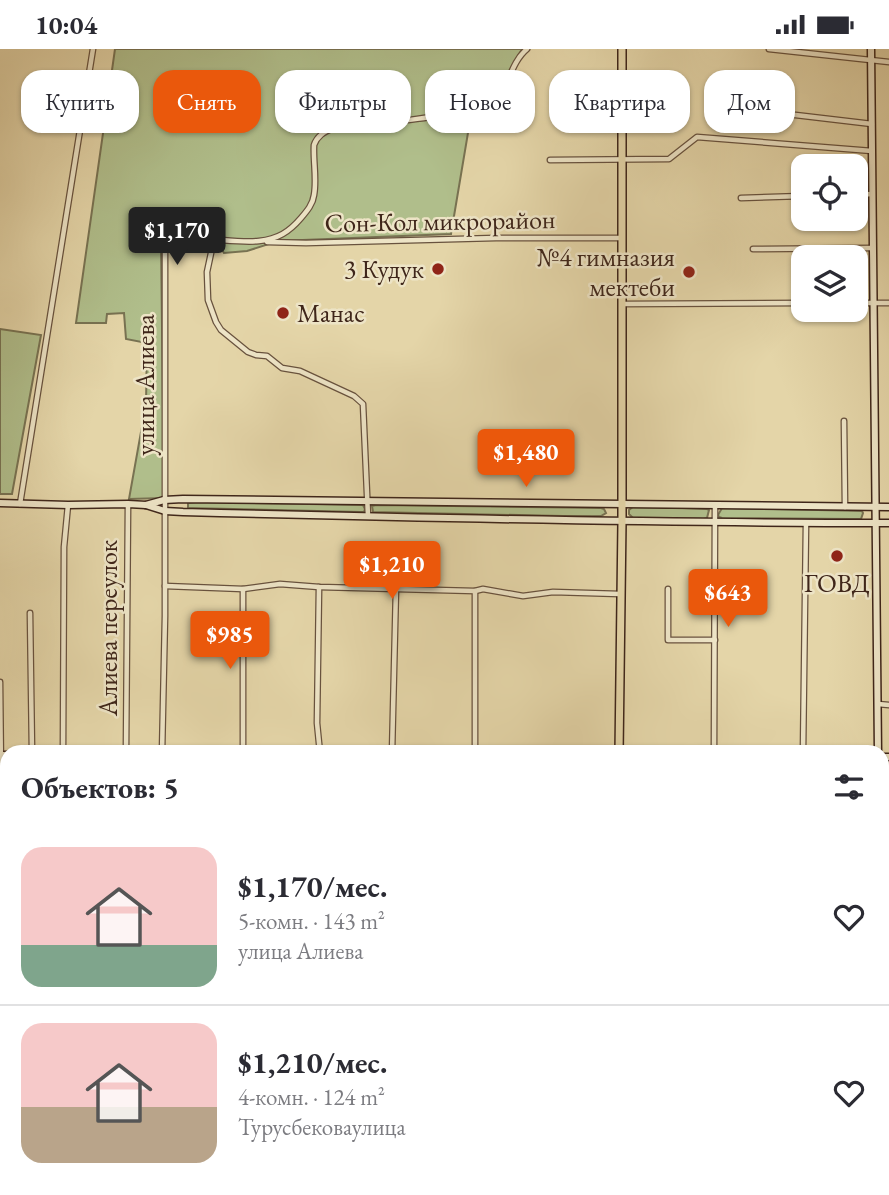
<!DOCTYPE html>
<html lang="ru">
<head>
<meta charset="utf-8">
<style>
  :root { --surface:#fff; --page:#f2f2f3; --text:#2b2b33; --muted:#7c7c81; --line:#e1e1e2; --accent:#ea580c }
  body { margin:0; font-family:"EB Garamond",serif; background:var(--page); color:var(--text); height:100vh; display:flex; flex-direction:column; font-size:26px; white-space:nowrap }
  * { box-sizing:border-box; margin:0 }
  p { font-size:23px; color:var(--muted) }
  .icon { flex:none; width:38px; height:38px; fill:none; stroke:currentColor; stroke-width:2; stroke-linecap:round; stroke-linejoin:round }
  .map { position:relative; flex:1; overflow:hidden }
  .sheet { position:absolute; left:0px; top:696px; width:889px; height:450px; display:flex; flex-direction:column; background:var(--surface); border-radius:21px 21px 0 0; box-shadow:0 2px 5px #0004 }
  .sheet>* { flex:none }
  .guide { position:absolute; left:21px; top:21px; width:847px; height:63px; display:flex; gap:14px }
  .tools { position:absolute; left:791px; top:105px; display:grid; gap:14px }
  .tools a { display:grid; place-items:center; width:77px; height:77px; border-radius:14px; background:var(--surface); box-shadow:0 2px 5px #0004; font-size:35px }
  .price { position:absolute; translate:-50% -60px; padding:0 16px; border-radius:7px; background:var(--accent); color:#fff; font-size:23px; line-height:46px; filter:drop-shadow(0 2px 4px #0008) }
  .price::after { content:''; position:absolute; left:50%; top:42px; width:21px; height:16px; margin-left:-10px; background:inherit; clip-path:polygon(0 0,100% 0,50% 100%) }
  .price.active { background:#222; color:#fff }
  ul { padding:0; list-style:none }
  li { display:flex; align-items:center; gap:21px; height:175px; padding:0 21px }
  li+li { border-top:2px solid var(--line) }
  li span { display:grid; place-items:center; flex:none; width:196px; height:140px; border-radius:21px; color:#555 }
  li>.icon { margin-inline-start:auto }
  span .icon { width:84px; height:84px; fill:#fffc; stroke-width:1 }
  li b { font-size:30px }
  h2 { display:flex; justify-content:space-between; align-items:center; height:84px; padding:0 21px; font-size:30px }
  .chip { padding:0 24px; border-radius:21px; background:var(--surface); box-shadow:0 2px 5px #0004; font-size:24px; line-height:63px }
  .chip.active { background:var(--accent); color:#fff }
  .status { display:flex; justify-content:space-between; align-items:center; height:49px; padding:0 35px; background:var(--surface); direction:ltr }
  .status svg { height:19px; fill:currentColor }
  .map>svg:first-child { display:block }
</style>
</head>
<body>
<div class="status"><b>10:04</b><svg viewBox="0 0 49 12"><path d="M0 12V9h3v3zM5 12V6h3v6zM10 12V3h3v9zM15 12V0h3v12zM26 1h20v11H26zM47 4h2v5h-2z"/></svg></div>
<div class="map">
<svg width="889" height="1146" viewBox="0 0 889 1146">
  <rect width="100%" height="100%" fill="#e4d5a8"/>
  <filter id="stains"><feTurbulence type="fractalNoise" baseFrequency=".00286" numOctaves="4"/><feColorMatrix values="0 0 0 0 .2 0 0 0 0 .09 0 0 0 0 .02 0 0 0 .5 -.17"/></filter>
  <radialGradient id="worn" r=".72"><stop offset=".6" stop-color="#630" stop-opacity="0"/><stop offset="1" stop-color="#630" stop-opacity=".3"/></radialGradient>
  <g fill="#b0be8b" stroke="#787252" stroke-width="2">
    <path d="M115,0H522L499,40L474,48L451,185L278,192L247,202L224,204L211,183L181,180L161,193L164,449L129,450L146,355L147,294L126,290L124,264L107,265L106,274H76Z"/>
    <path d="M0,280L41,286L12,445H0Z"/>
    <path d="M198,453L363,456L365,460L364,463H360L188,459V454Z"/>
    <path d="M376,456L601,459L604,460L606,464L601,467H563L373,463L372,457Z"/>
    <path d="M634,457L707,460L709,461L707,469L704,470L633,469L629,465V461Z"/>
    <path d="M722,459L862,462L863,464L861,470H851L722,469L719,468L718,466Z"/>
  </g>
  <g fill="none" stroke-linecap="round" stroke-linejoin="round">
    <defs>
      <g id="street">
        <path d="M769,0L889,13"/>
        <path d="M770,63L872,75"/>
        <path d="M550,111L669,110L697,88L872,102"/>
        <path d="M856,146L872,145"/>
        <path d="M741,149L803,147"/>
        <path d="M214,190L207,223L208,251L216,273L221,281L248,303L256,306L267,307L282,319L300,322L354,347L363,355L368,467"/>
        <path d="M267,193L306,194L496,189H622"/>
        <path d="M753,200L873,199"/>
        <path d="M856,254H889"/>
        <path d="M622,255L803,254"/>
        <path d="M844,372L845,458"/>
        <path d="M20,455L93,0"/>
        <path d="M165,537L243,540L280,535L319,538L475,542L483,540L523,547L553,543L620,545"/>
        <path d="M319,538L317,674L320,704"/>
        <path d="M668,540V591H715"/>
        <path d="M475,542V704"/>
        <path d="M30,564L32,704"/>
        <path d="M0,633L4,996"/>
        <path d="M878,655L889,656"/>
        <path d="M63,704L64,498L68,456"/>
        <path d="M126,704L128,455"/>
        <path d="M162,704L165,567V203C169,178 199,187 215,190C225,192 250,193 259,192C278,190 289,183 301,169C307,162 313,155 314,146C317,130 313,112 314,96C317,87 324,83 333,79C347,74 362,76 377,75C416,70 457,66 495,55C508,39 511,13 527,0"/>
        <path d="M243,704V540"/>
        <path d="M392,704L396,539"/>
        <path d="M714,704L715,456"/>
        <path d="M803,704L806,474"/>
        <path d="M882,854H889"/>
        <path d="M882,936L889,935"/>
        <path d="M882,1011H889"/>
        <path d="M163,1139V1146"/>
        <path d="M238,1139V1146"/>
        <path d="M882,1139H889"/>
        <path d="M710,1146V1139"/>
        <path d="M791,1146V1139"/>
      </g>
      <g id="secondary">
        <path d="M871,0L878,704"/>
        <path d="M0,454L68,456L128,455L146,456L165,462L183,463C419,469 654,474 889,474"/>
        <path d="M146,456L164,451L183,450L889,458"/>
        <path d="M0,706H7"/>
        <path d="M882,708H889"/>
        <path d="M876,1146V1139"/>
      </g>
      <g id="primary">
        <path d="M619,704L622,472V0"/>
        <path d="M616,1146V1139"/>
      </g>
    </defs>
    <use href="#street" stroke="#68523e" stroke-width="7"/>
    <use href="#secondary" stroke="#3f261a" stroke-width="9"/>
    <use href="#primary" stroke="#3f261a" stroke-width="10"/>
    <use href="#street" stroke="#ede4c6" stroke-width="4.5"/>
    <use href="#secondary" stroke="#ede4c6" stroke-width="6"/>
    <use href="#primary" stroke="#e4d5a8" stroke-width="7"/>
  </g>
  <g fill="#8f2418" stroke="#ede4c6" stroke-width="2.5">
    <circle cx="438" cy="220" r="7"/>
    <circle cx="689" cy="223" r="7"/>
    <circle cx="283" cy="264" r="7"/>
    <circle cx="837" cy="507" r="7"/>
  </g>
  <g text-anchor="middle" stroke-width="5" stroke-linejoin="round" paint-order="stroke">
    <g font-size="26" fill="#3f261a" stroke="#ede4c6">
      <text transform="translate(440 172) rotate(-1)" y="9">Сон-Кол микрорайон</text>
      <text transform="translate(145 336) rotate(-90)" y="9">улица Алиева</text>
      <text transform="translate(108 579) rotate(-90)" y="9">Алиева переулок</text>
    </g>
    <g font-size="26" fill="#3f261a" stroke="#ede4c6" text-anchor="end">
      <text x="675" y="217">№4 гимназия<tspan x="675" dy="30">мектеби</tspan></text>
      <text x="424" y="229">3 Кудук</text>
      <text x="297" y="273" text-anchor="start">Манас</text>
      <text x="837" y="543" text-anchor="middle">ГОВД</text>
    </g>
  </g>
  <rect width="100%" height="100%" filter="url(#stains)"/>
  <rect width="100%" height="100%" fill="url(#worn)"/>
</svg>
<div class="tools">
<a><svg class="icon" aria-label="locate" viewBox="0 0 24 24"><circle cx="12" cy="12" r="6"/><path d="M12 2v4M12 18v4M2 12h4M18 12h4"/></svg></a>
<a><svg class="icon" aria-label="layers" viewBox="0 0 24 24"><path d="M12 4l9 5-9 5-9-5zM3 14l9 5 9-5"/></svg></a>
</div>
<b class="price active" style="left:177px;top:218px">$1,170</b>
<b class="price" style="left:526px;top:440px">$1,480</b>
<b class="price" style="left:392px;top:552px">$1,210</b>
<b class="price" style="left:728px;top:580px">$643</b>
<b class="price" style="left:230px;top:622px">$985</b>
<div class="guide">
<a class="chip">Купить</a>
<a class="chip active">Снять</a>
<a class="chip">Фильтры</a>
<a class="chip">Новое</a>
<a class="chip">Квартира</a>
<a class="chip">Дом</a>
</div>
<section class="sheet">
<h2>Объектов: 5<svg class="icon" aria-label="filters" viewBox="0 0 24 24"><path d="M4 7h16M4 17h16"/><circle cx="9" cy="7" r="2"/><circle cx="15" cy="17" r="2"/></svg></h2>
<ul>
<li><span style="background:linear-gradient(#f6c9c9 70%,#7fa58c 0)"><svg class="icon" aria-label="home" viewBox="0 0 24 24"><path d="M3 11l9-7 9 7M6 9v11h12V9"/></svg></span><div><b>$1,170/мес.</b><p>5-комн. · 143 m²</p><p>улица Алиева</p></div><svg class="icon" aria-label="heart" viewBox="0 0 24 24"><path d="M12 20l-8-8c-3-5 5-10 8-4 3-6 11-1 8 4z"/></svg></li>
<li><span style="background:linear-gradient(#f6c9c9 60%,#b9a48a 0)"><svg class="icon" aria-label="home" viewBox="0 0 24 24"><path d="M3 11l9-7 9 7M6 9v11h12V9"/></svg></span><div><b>$1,210/мес.</b><p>4-комн. · 124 m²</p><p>Турусбековаулица</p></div><svg class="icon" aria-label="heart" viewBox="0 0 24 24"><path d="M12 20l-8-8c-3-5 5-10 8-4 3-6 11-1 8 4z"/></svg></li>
</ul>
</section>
</div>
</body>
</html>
